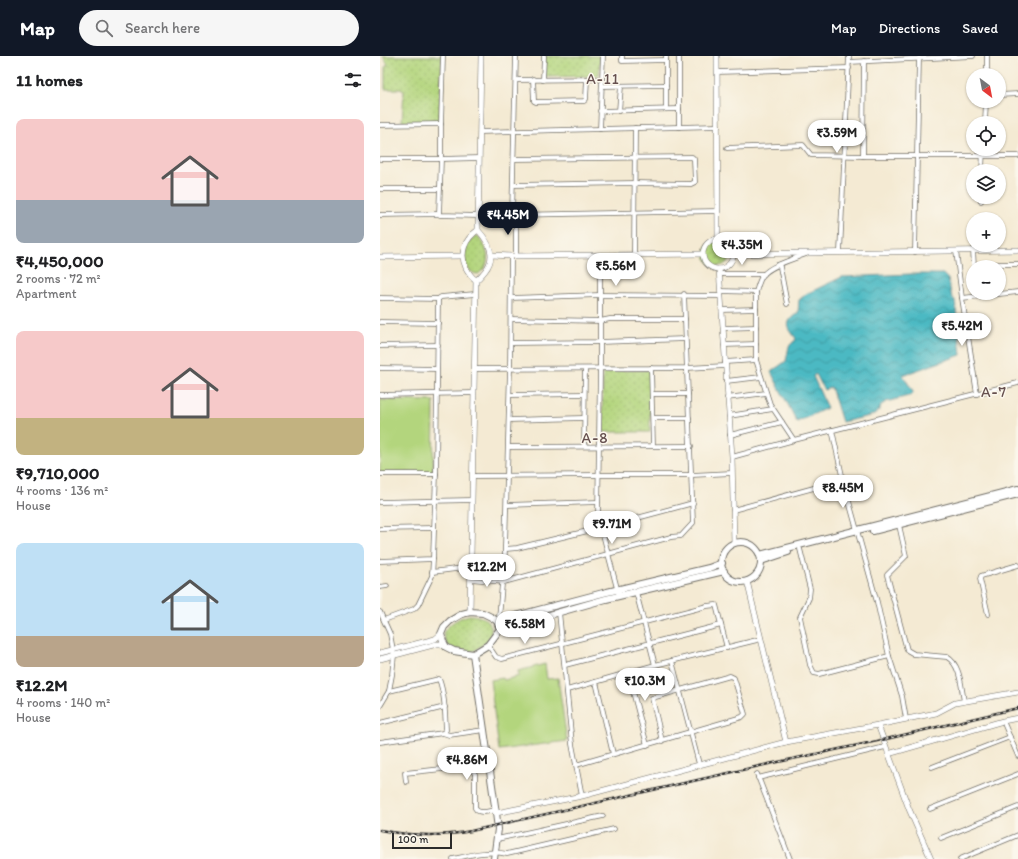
<!DOCTYPE html>
<html lang="en">
<head>
<meta charset="utf-8">
<style>
  :root { --surface:#fff; --page:#f6f6f6; --text:#202124; --muted:#757577; --accent:#111827 }
  body { margin:0; font-family:Itim,sans-serif; background:var(--page); color:var(--text); height:100vh; display:flex; flex-direction:column; font-size:15px; white-space:nowrap }
  * { box-sizing:border-box; margin:0 }
  p { font-size:13px; color:var(--muted) }
  .icon { flex:none; width:22px; height:22px; fill:none; stroke:currentColor; stroke-width:2; stroke-linecap:round; stroke-linejoin:round }
  .map { position:relative; flex:1; overflow:hidden }
  .details { display:flex; flex-direction:column; background:var(--surface); width:380px }
  .details>* { flex:none }
  .needle { width:26px; rotate:148deg }
  .controls { position:absolute; left:586px; top:12px; display:grid; gap:8px }
  .controls a { display:grid; place-items:center; width:40px; height:40px; border-radius:50%; background:var(--surface); box-shadow:0 1px 3px #0004; font-size:20px }
  .scale { position:absolute; left:12px; bottom:10px; width:60px; box-sizing:border-box; padding-left:4px; border:2px solid #2b2b2b; border-top:0; font-size:11px; line-height:14px; white-space:nowrap; color:#2b2b2b; -webkit-text-stroke:3px #fbf7ec; paint-order:stroke }
  .price { position:absolute; translate:-50% -34px; padding:0 9px; border-radius:14px; background:#fff; color:#222; font-size:13px; line-height:26px; filter:drop-shadow(0 1px 2px #0008) }
  .price::after { content:''; position:absolute; left:50%; top:24px; width:12px; height:9px; margin-left:-6px; background:inherit; clip-path:polygon(0 0,100% 0,50% 100%) }
  .price.selected { background:var(--accent); color:#fff }
  ul { padding:0; list-style:none }
  li { display:grid; align-content:center; gap:8px; height:212px; padding:0 16px }
  li span { display:grid; place-items:center; height:124px; border-radius:8px; color:#555 }
  li>.icon { margin-inline-start:auto }
  span .icon { width:72px; height:72px; fill:#fffc; stroke-width:1 }
  li b { font-size:17px }
  h2 { display:flex; justify-content:space-between; align-items:center; height:48px; padding:0 16px; font-size:17px }
  header { display:flex; align-items:center; gap:24px; box-sizing:border-box; height:56px; padding:0 20px; background:var(--accent); color:#fff }
  header strong { font-size:19px }
  nav { display:flex; gap:22px; margin-inline-start:auto; font-size:14px }
  .search { width:280px; height:36px; background:var(--page); display:flex; align-items:center; gap:10px; box-sizing:border-box; padding:0 14px; border-radius:22px; color:var(--muted); font-size:15px }
  main { display:flex; flex:1; min-height:0 }
  .map>svg:first-child { display:block }
</style>
</head>
<body>
<header>
<strong>Map</strong>
<div class="search"><svg class="icon" aria-label="search" viewBox="0 0 24 24"><circle cx="10" cy="10" r="6"/><path d="M15 15l6 6"/></svg>Search here</div>
<nav><a>Map</a><a>Directions</a><a>Saved</a></nav>
</header>
<main>
<section class="details">
<h2>11 homes<svg class="icon" aria-label="filters" viewBox="0 0 24 24"><path d="M4 7h16M4 17h16"/><circle cx="9" cy="7" r="2"/><circle cx="15" cy="17" r="2"/></svg></h2>
<ul>
<li><span style="background:linear-gradient(#f6c9c9 65%,#9aa5b1 0)"><svg class="icon" aria-label="home" viewBox="0 0 24 24"><path d="M3 11l9-7 9 7M6 9v11h12V9"/></svg></span><div><b>₹4,450,000</b><p>2 rooms · 72 m²</p><p>Apartment</p></div></li>
<li><span style="background:linear-gradient(#f6c9c9 70%,#c2b280 0)"><svg class="icon" aria-label="home" viewBox="0 0 24 24"><path d="M3 11l9-7 9 7M6 9v11h12V9"/></svg></span><div><b>₹9,710,000</b><p>4 rooms · 136 m²</p><p>House</p></div></li>
<li><span style="background:linear-gradient(#bfe0f5 75%,#b9a48a 0)"><svg class="icon" aria-label="home" viewBox="0 0 24 24"><path d="M3 11l9-7 9 7M6 9v11h12V9"/></svg></span><div><b>₹12.2M</b><p>4 rooms · 140 m²</p><p>House</p></div></li>
</ul>
</section>
<div class="map">
<svg width="638" height="803" viewBox="0 0 638 803">
  <defs>
    <pattern id="park-dots" width="8" height="8" patternUnits="userSpaceOnUse"><rect width="8" height="8" fill="#b3d57d"/><path d="M2 2h.1M6 6h.1" fill="none" stroke="#9ab76c" stroke-width="1.8" stroke-linecap="round"/></pattern>
    <pattern id="water-waves" width="16" height="10" patternUnits="userSpaceOnUse"><rect width="16" height="10" fill="#4bb9c3"/><path d="M0 5q4-4 8 0t8 0" fill="none" stroke="#3f979f"/></pattern>
  </defs>
  <rect width="100%" height="100%" fill="#fbf7ec"/>
  <filter id="ink" filterUnits="userSpaceOnUse"><feTurbulence type="fractalNoise" baseFrequency=".025" numOctaves="2"/><feDisplacementMap in="SourceGraphic" scale="8" xChannelSelector="R" yChannelSelector="G"/><feConvolveMatrix kernelMatrix="1 2 1 2 8 2 1 2 1" color-interpolation-filters="sRGB"/></filter>
  <filter id="wash" filterUnits="userSpaceOnUse"><feTurbulence type="fractalNoise" baseFrequency=".012" numOctaves="4" result="noise"/><feDisplacementMap in="SourceGraphic" scale="16" xChannelSelector="R" yChannelSelector="G"/><feGaussianBlur stdDeviation="0.9" result="paint"/><feColorMatrix in="noise" values="0 0 0 0 0 0 0 0 0 0 0 0 0 0 0 0 0 1.4 0 .05"/><feComposite in="paint" operator="in"/></filter>
  <g filter="url(#wash)">
    <rect width="100%" height="100%" fill="#f4ead3"/>
    <g fill="url(#park-dots)" stroke="#6f8054">
      <path d="M3,0H62L59,66H22L24,35L20,33H5V11L8,9Z"/>
      <path d="M165,0H220L219,20L165,21Z"/>
      <path d="M95,180H98C108,191 113,209 98,218C80,217 83,187 95,180Z"/>
      <circle cx="338" cy="197" r="13"/>
      <path d="M270,314V376H222L223,315Z"/>
      <path d="M89,559C113,559 120,579 99,591C97,593 94,595 91,596C83,597 74,592 67,590L63,577C69,567 78,562 89,559Z"/>
    </g>
    <g fill="#b3d57d" stroke="#6f8054">
      <path d="M0,344L54,345L53,417H0Z"/>
      <path d="M165,608L167,623L178,622L187,685L119,694L110,624L123,622L124,624L139,620L138,615Z"/>
    </g>
    <path fill="url(#water-waves)" stroke="#3b7277" d="M531,218H563L568,223L572,242L575,244L581,299L523,319L533,336L532,339L506,346L501,349L499,355L494,359L462,366L451,331L444,334L436,318L433,320L447,352L417,366L391,316L406,305L409,290L416,283C414,279 412,278 410,274C405,266 412,261 418,257L419,244L426,238L462,221Z"/>
  </g>
  <g filter="url(#ink)">
    <g fill="none" stroke-linecap="round" stroke-linejoin="round">
      <defs>
        <g id="minor">
          <path d="M136,0L132,159L338,155"/>
          <path d="M242,0V5L286,4"/>
          <path d="M286,0V53"/>
          <path d="M299,0V71"/>
          <path d="M469,6L593,0"/>
          <path d="M337,16L469,12"/>
          <path d="M607,19V0"/>
          <path d="M153,23L154,45L156,46L204,45L206,43L207,23"/>
          <path d="M136,24L222,23"/>
          <path d="M163,24L164,0"/>
          <path d="M222,30L286,29"/>
          <path d="M619,39L638,38"/>
          <path d="M220,55L299,53"/>
          <path d="M239,55L241,30"/>
          <path d="M605,67L606,45"/>
          <path d="M61,68L63,0"/>
          <path d="M0,69L61,68V103L99,102"/>
          <path d="M220,73L223,0"/>
          <path d="M100,76L338,70"/>
          <path d="M347,92L423,89L431,99L483,100L484,5"/>
          <path d="M483,100H638"/>
          <path d="M0,103H61L59,158"/>
          <path d="M602,115L603,93"/>
          <path d="M133,129L255,127L311,128L315,126L314,103L312,101L134,103"/>
          <path d="M0,133H60"/>
          <path d="M601,145V141"/>
          <path d="M0,159L59,158L60,159L98,160"/>
          <path d="M593,194L594,211"/>
          <path d="M576,195L582,242L597,338"/>
          <path d="M460,196L469,0"/>
          <path d="M535,196L539,2"/>
          <path d="M254,199L255,72"/>
          <path d="M131,200L130,313L124,526L291,481L301,480L313,467L304,238"/>
          <path d="M136,200V159"/>
          <path d="M220,200V312L218,459L239,540"/>
          <path d="M398,209L400,211L407,248"/>
          <path d="M613,211L615,208H638"/>
          <path d="M340,218H384"/>
          <path d="M341,235L376,236"/>
          <path d="M0,242L58,243L56,418L53,503L0,505"/>
          <path d="M131,242L220,239L341,240"/>
          <path d="M582,242L638,236"/>
          <path d="M58,243L61,241L95,238"/>
          <path d="M342,254L376,253"/>
          <path d="M131,263L220,265L230,263H305"/>
          <path d="M0,266L58,267"/>
          <path d="M343,272L376,271"/>
          <path d="M131,287L220,286L305,283"/>
          <path d="M344,289L376,288"/>
          <path d="M0,290L58,289"/>
          <path d="M345,306L376,304"/>
          <path d="M0,312L57,313"/>
          <path d="M271,312L273,390"/>
          <path d="M95,313L307,312L345,310"/>
          <path d="M346,325L381,321"/>
          <path d="M272,338H308"/>
          <path d="M0,339L94,337"/>
          <path d="M130,339L204,338"/>
          <path d="M347,342L386,337"/>
          <path d="M349,360L393,353"/>
          <path d="M273,362H309"/>
          <path d="M129,364L203,362"/>
          <path d="M350,379L402,366"/>
          <path d="M414,384L390,348L376,304V236C378,230 379,224 383,219C391,209 414,203 426,198"/>
          <path d="M204,390L205,313"/>
          <path d="M129,391L311,390"/>
          <path d="M352,401L414,384L638,327"/>
          <path d="M0,418H56"/>
          <path d="M93,420L219,419H312L352,417"/>
          <path d="M463,424L497,546L509,600L522,640L526,663"/>
          <path d="M0,446L92,444"/>
          <path d="M127,449L218,446"/>
          <path d="M353,454L463,424L452,374"/>
          <path d="M519,469L526,500L507,519L527,594L534,598L567,601C581,609 581,631 584,645"/>
          <path d="M0,473L53,472"/>
          <path d="M126,493L137,492L220,472L313,447"/>
          <path d="M420,493L430,533L429,542L420,561L430,609L434,617L439,618L509,600"/>
          <path d="M52,516L91,511"/>
          <path d="M91,523L124,526L122,528L119,562L117,564"/>
          <path d="M0,531L7,530"/>
          <path d="M256,536L275,609"/>
          <path d="M0,556L10,578L14,599L12,619L9,635L0,650"/>
          <path d="M179,556L192,688L202,740"/>
          <path d="M608,558L600,523L601,520L638,509"/>
          <path d="M4,564L34,553L38,549L52,520L53,503"/>
          <path d="M108,589L116,601L122,603L327,550L336,549L347,592"/>
          <path d="M292,605L319,708"/>
          <path d="M185,609L341,569"/>
          <path d="M248,617L267,689"/>
          <path d="M216,626L233,698"/>
          <path d="M187,634L275,609L381,583"/>
          <path d="M623,665L638,700"/>
          <path d="M0,667L65,651"/>
          <path d="M63,677L69,679L104,674"/>
          <path d="M0,686L63,677L66,674C65,657 65,639 59,623L9,635"/>
          <path d="M196,709L362,661L365,658L354,622L350,620L272,642L282,685"/>
          <path d="M552,711L630,681"/>
          <path d="M377,718L410,803"/>
          <path d="M378,722L505,691"/>
          <path d="M26,726L25,717L90,710L95,718V752C99,759 109,755 115,754"/>
          <path d="M550,753L638,718"/>
          <path d="M561,782L638,751"/>
          <path d="M117,783L223,760"/>
          <path d="M73,803C91,799 108,794 127,798L234,773"/>
          <path d="M580,803L638,779"/>
        </g>
        <g id="tertiary">
          <path d="M337,0L338,182"/>
          <circle cx="338" cy="198" r="15"/>
          <path d="M353,198L638,194"/>
          <path d="M112,199L131,200L323,198"/>
          <path d="M0,201L82,200"/>
          <path d="M339,213L352,401L354,487"/>
          <path d="M96,224C100,222 102,218 105,215C117,200 109,186 98,174L101,0"/>
          <path d="M96,224C91,221 89,217 86,212C79,197 85,183 98,174"/>
          <path d="M367,525L406,686"/>
          <path d="M90,556L96,224"/>
          <path d="M0,597L55,583L61,578"/>
          <path d="M0,603L57,588H61L66,591"/>
          <path d="M498,669L529,753L551,803"/>
          <path d="M508,698L623,665L638,662"/>
          <path d="M116,757L202,740L406,686L498,669L556,657L575,647L638,636"/>
        </g>
        <g id="primary">
          <path d="M493,475L638,438"/>
          <circle cx="361" cy="506" r="20"/>
          <path d="M380,499L638,433"/>
          <path d="M381,505L408,496"/>
          <path d="M117,565L223,537L329,512L342,507"/>
          <path d="M120,573L117,565L111,561L103,557L90,556L82,558L70,565L64,571L61,578L63,585L66,591L74,595L93,598L108,589L120,573L226,543L344,515"/>
          <path d="M93,598L116,757L118,773L114,803"/>
        </g>
      </defs>
      <use href="#minor" stroke="#716e66" stroke-width="5.5"/>
      <use href="#tertiary" stroke="#716e66" stroke-width="6"/>
      <use href="#primary" stroke="#716e66" stroke-width="8"/>
      <use href="#minor" stroke="#fff" stroke-width="4"/>
      <use href="#tertiary" stroke="#fff" stroke-width="5"/>
      <use href="#primary" stroke="#fff" stroke-width="6"/>
      <defs>
        <path id="rail" d="M0,774C31,780 60,781 91,775L384,709L502,684L638,652"/>
      </defs>
      <use href="#rail" stroke="#2b2b2b" stroke-width="2.5"/>
      <use href="#rail" stroke="#fbf7ec" stroke-width="1" stroke-dasharray="3" stroke-linecap="butt"/>
    </g>
  </g>
  <g text-anchor="middle" stroke-width="3" stroke-linejoin="round" paint-order="stroke">
    <g font-size="15" letter-spacing="1" fill="#66504f" stroke="#fbf7ec">
      <text x="223" y="28">A-11</text>
      <text x="614" y="341">A-7</text>
      <text x="215" y="387">A-8</text>
    </g>
  </g>
</svg>
<div class="controls">
<a><svg class="needle" viewBox="-14 -14 28 28"><path d="M0-13l5 13h-10z" fill="#e53935"/><path d="M0 13l5-13h-10z" fill="#757577"/></svg></a>
<a><svg class="icon" aria-label="locate" viewBox="0 0 24 24"><circle cx="12" cy="12" r="6"/><path d="M12 2v4M12 18v4M2 12h4M18 12h4"/></svg></a>
<a><svg class="icon" aria-label="layers" viewBox="0 0 24 24"><path d="M12 4l9 5-9 5-9-5zM3 14l9 5 9-5"/></svg></a>
<a>+</a>
<a>−</a>
</div>
<div class="scale">100 m</div>
<b class="price" style="left:457px;top:98px">₹3.59M</b>
<b class="price selected" style="left:128px;top:180px">₹4.45M</b>
<b class="price" style="left:362px;top:210px">₹4.35M</b>
<b class="price" style="left:236px;top:231px">₹5.56M</b>
<b class="price" style="left:582px;top:291px">₹5.42M</b>
<b class="price" style="left:463px;top:453px">₹8.45M</b>
<b class="price" style="left:232px;top:489px">₹9.71M</b>
<b class="price" style="left:107px;top:532px">₹12.2M</b>
<b class="price" style="left:145px;top:589px">₹6.58M</b>
<b class="price" style="left:265px;top:646px">₹10.3M</b>
<b class="price" style="left:87px;top:725px">₹4.86M</b>
</div>
</main>
</body>
</html>
